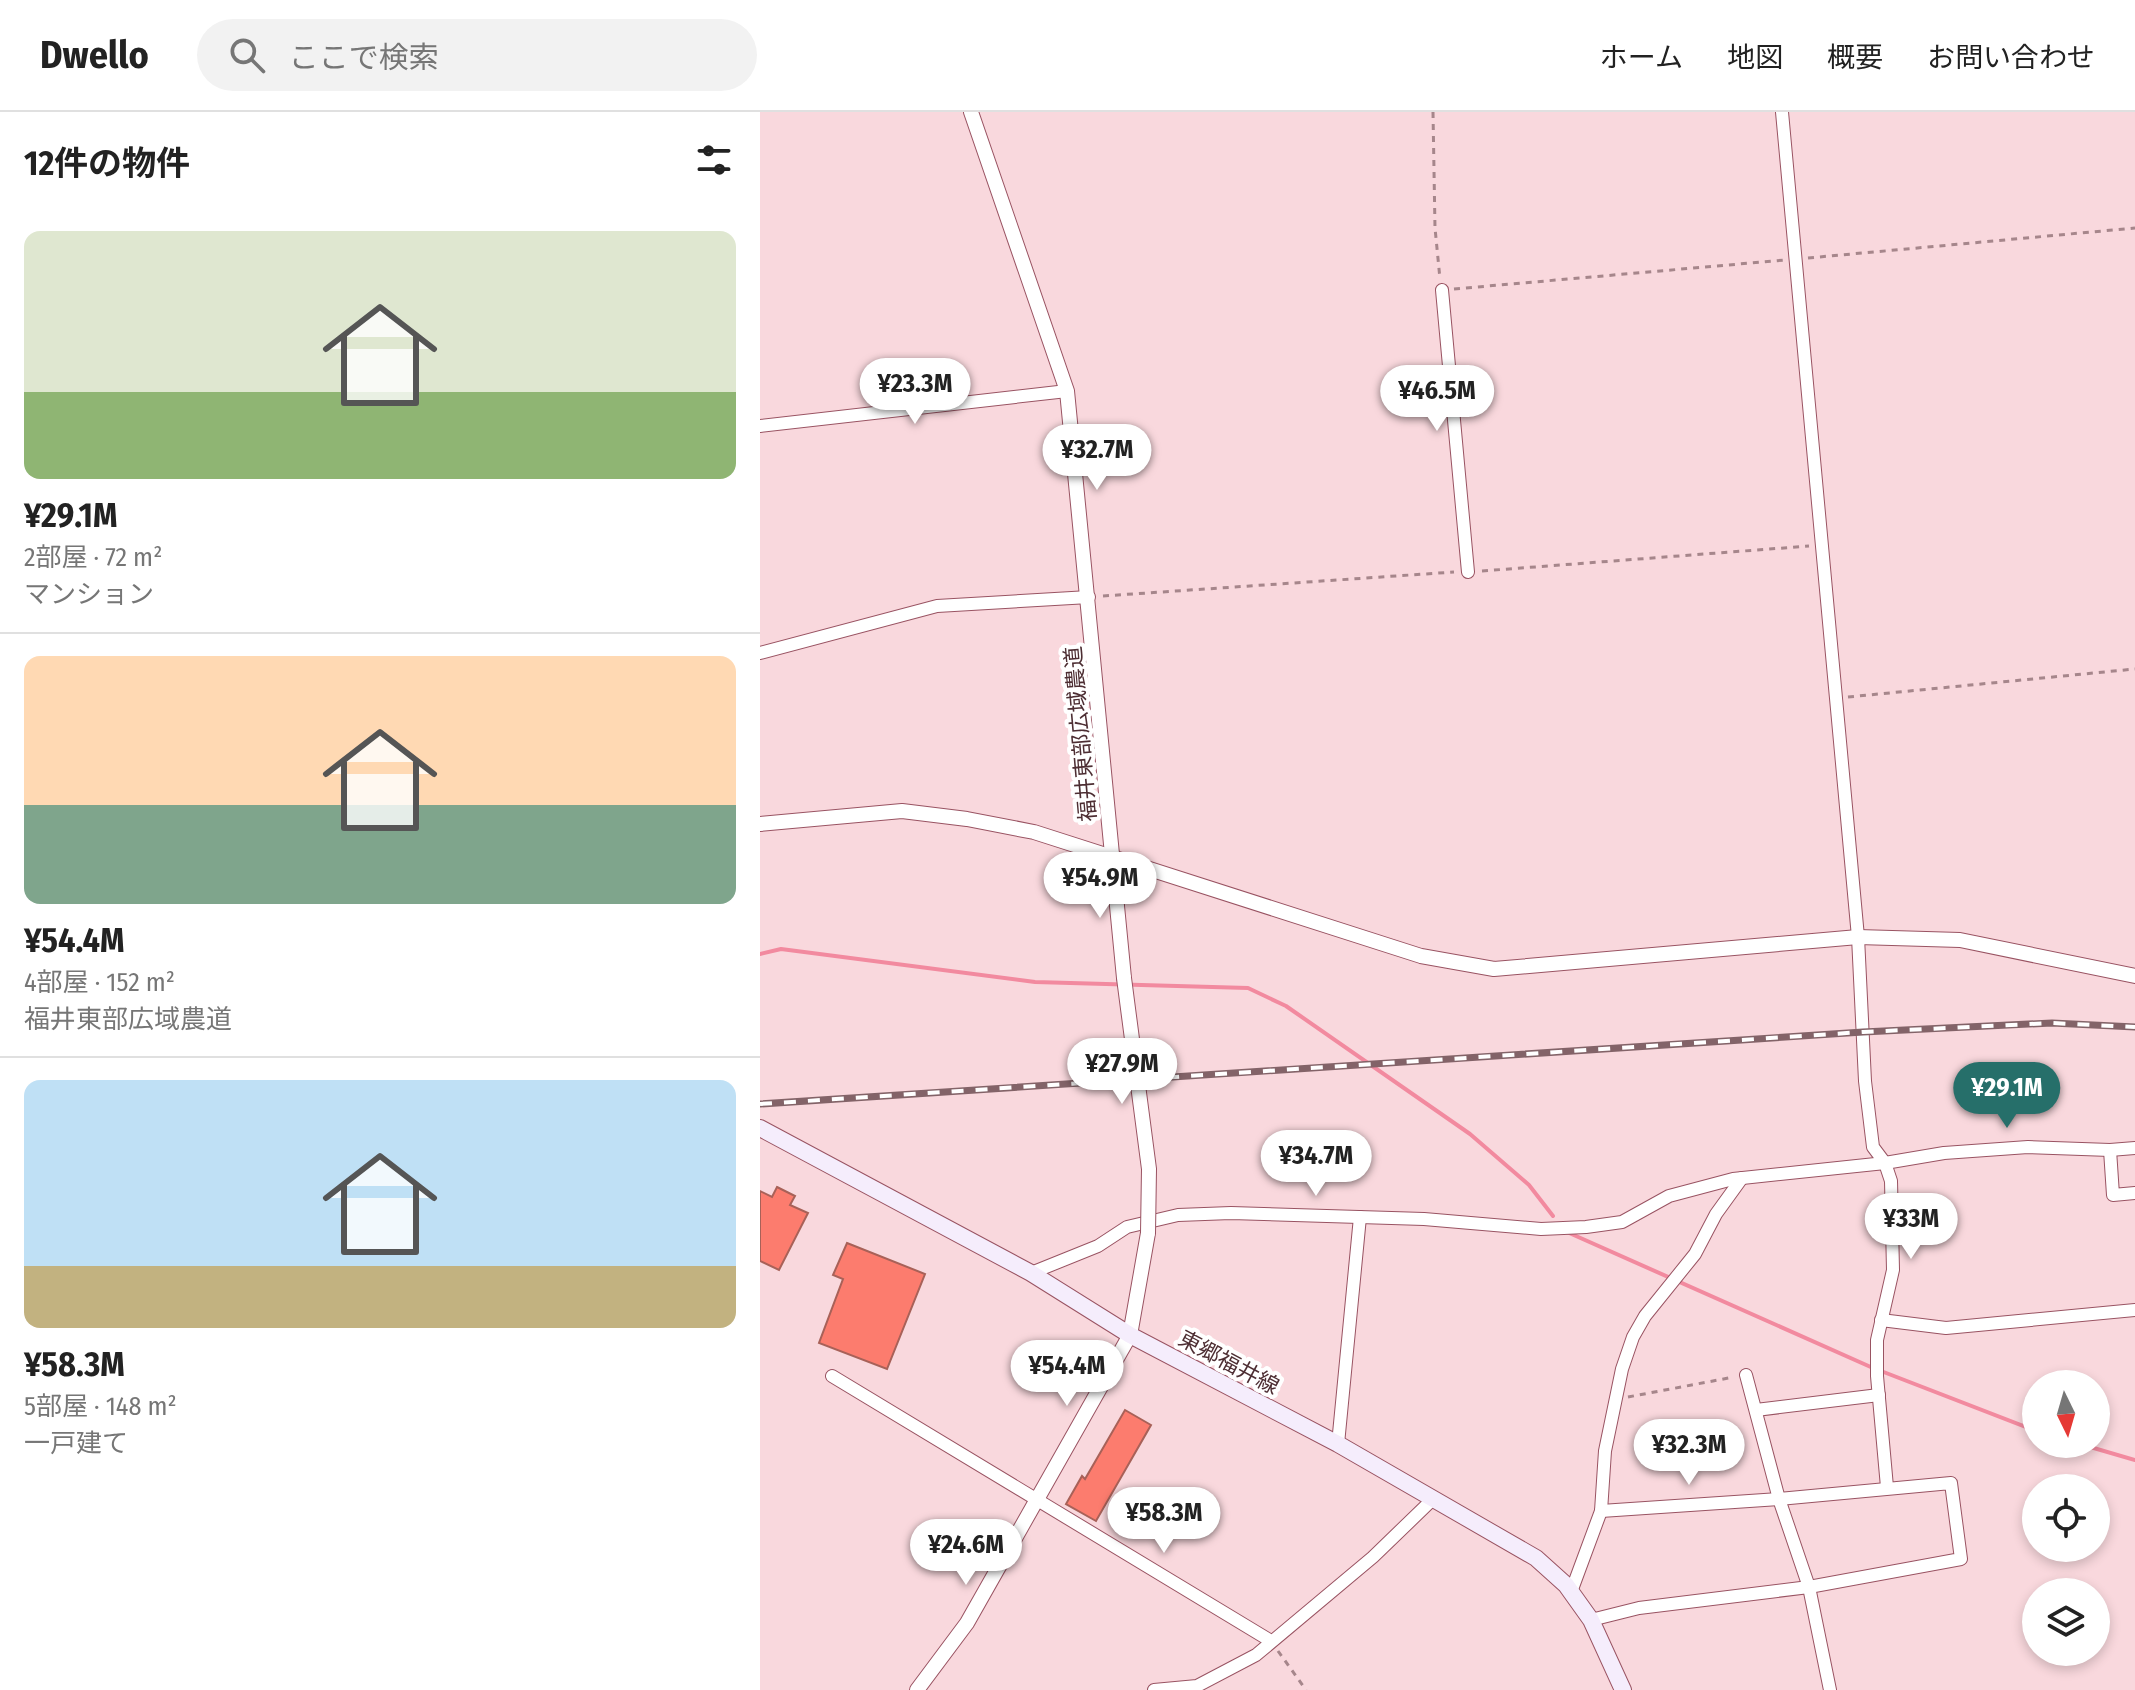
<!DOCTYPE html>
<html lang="ja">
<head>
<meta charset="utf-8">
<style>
  :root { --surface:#fff; --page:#f2f2f2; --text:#222; --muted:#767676; --line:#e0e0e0; --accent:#266f6a }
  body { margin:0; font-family:"Fira Sans Condensed","Noto Sans JP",sans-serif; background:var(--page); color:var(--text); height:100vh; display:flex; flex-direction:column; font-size:30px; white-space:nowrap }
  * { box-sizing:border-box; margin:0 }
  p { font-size:26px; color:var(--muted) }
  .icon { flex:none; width:44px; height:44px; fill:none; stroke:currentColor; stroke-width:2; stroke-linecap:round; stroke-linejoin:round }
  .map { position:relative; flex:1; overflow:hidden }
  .panel { display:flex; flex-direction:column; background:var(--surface); width:760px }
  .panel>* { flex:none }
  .needle { width:52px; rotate:175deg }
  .buttons { position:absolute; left:1262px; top:1258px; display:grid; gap:16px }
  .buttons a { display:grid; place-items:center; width:88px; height:88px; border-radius:50%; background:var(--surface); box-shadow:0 4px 12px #0003; font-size:40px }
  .price { position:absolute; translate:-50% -68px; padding:0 18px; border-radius:28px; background:#fff; color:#222; font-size:26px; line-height:52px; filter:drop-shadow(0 2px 4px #0008) }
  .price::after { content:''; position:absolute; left:50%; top:48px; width:24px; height:18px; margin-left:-12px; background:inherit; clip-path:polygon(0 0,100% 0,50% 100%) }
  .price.on { background:var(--accent); color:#fff }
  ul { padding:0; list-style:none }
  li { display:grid; align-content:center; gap:16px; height:424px; padding:0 24px }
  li+li { border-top:2px solid var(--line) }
  li span { display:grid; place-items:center; height:248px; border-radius:16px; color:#555 }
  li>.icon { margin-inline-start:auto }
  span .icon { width:144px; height:144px; fill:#fffc; stroke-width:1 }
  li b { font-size:34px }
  h2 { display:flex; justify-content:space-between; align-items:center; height:96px; padding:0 24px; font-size:34px }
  header { display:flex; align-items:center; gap:48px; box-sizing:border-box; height:112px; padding:0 40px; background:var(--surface); border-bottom:2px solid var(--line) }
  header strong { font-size:38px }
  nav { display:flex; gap:44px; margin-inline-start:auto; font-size:28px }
  .search { width:560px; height:72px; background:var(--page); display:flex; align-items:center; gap:20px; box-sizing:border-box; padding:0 28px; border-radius:44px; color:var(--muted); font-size:30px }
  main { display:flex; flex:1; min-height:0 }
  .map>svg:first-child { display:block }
</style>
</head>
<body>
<header>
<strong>Dwello</strong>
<div class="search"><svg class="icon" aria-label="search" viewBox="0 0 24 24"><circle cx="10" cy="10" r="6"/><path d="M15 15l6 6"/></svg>ここで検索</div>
<nav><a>ホーム</a><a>地図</a><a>概要</a><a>お問い合わせ</a></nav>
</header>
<main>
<section class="panel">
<h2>12件の物件<svg class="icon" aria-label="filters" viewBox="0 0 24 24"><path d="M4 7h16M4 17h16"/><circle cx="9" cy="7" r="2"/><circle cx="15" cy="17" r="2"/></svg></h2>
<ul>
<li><span style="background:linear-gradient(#dfe7d0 65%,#8fb573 0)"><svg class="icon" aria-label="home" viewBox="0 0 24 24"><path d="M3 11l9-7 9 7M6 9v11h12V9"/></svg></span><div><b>¥29.1M</b><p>2部屋 · 72 m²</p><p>マンション</p></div></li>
<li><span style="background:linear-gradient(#ffd9b3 60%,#7fa58c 0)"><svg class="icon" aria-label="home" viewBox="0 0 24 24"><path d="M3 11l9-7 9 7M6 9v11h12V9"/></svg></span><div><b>¥54.4M</b><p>4部屋 · 152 m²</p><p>福井東部広域農道</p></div></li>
<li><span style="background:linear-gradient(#bfe0f5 75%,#c2b280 0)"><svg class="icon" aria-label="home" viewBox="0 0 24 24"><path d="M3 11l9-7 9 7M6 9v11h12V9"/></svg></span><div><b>¥58.3M</b><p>5部屋 · 148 m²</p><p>一戸建て</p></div></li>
</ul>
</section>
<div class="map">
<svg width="1375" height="1578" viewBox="0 0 1375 1578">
  <rect width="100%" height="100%" fill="#f9d8dd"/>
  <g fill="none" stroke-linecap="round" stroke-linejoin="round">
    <g stroke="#f28a9f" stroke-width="4">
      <path d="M0,842L21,837L275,870L488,876L526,894L710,1022L769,1073L793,1104"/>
      <path d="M807,1120L1113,1256"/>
      <path d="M1121,1259L1276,1319"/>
      <path d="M1320,1332L1375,1348"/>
    </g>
  </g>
  <g fill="#fc7c6e" stroke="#a86158" stroke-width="2">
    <path d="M17,1075L35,1084L30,1093L48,1101L19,1158L0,1149V1079L12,1085Z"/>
    <path d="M87,1131L165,1162L127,1257L59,1231L83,1167L73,1163Z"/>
    <path d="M365,1298L391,1313L336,1409L306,1392L322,1364L325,1367Z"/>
  </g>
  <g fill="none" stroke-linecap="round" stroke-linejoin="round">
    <defs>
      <g id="minor">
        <path d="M1022,0L1098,825L1105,969L1113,1035L1125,1051L1131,1069L1133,1158L1117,1228V1264L1127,1375"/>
        <path d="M682,178L708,460"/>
        <path d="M0,314L307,279"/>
        <path d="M0,541L177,494L329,485"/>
        <path d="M1350,1038L1353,1083L1375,1081"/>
        <path d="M271,1161L338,1134L367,1115L418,1103L471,1101L664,1107L781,1117L826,1115L862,1110L909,1084L973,1067L1125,1051L1184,1041L1268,1035L1350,1038L1375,1036"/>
        <path d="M1121,1208L1186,1216L1375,1198"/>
        <path d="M986,1263L1019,1387L1049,1475L1070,1578"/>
        <path d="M72,1264L511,1529"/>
        <path d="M996,1298L1119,1283"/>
        <path d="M578,1332L600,1105"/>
        <path d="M811,1480L841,1399L845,1339L862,1257L873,1225L885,1204L935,1142L956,1102L982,1066"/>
        <path d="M831,1508L879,1496L1049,1475L1201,1447L1191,1371L1019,1387L841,1399"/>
        <path d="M394,1578L437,1574L496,1543L613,1445L674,1386"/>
      </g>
      <g id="tertiary">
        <path d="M211,0L307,279L364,866"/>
        <path d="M0,712L142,699L207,707L274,720L661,844L734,857L1098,825L1200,828L1375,864"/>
        <path d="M157,1578L207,1511L370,1223L388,1121"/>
      </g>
      <path id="secondary" d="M0,1016L271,1161L370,1223L578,1332L776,1446L806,1473L831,1508L863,1578"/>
    </defs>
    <use href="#minor" stroke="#995362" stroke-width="14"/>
    <use href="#tertiary" stroke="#995362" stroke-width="16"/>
    <use href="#secondary" stroke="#995362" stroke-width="18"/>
    <g stroke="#a6868b" stroke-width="3" stroke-dasharray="6 6" stroke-linecap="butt">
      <path d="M673,0L675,116L680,167"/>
      <path d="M1048,146L1375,116"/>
      <path d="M694,177L1025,148"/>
      <path d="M722,459L1049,434"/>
      <path d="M343,484L694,460"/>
      <path d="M1088,585L1375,557"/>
      <path d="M868,1285L974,1265"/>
      <path d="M518,1539L546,1578"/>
    </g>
    <use href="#minor" stroke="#fff" stroke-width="12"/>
    <use href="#tertiary" stroke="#fff" stroke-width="14"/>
    <use href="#secondary" stroke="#f5edfc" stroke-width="16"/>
    <defs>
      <path id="rail" d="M0,992L1103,920L1292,911L1375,915"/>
    </defs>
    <use href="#rail" stroke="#836368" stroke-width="7"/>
    <use href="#rail" stroke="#fff" stroke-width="4" stroke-dasharray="12" stroke-linecap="butt"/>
    <defs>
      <path id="tertiary-bridge" d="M364,866L389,1057L388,1121"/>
    </defs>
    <use href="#tertiary-bridge" stroke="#995362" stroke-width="16" stroke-linecap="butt"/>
    <use href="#tertiary-bridge" stroke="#fff" stroke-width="14"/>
  </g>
  <g text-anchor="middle" stroke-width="8" stroke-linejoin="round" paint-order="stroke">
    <g font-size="22" fill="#4d2e33" stroke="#fff">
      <text transform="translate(320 622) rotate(-95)" y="8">福井東部広域農道</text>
      <text transform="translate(469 1250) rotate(28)" y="8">東郷福井線</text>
    </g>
  </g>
</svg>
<div class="buttons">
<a><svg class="needle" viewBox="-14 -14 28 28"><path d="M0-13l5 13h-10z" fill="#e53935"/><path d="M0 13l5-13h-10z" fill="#767676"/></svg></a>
<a><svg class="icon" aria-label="locate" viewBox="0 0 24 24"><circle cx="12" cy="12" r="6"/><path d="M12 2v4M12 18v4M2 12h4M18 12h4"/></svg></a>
<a><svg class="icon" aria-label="layers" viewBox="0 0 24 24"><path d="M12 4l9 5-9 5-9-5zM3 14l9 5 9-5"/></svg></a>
</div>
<b class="price" style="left:155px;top:314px">¥23.3M</b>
<b class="price" style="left:677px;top:321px">¥46.5M</b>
<b class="price" style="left:337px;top:380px">¥32.7M</b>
<b class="price" style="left:340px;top:808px">¥54.9M</b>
<b class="price" style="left:362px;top:994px">¥27.9M</b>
<b class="price on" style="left:1247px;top:1018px">¥29.1M</b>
<b class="price" style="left:556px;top:1086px">¥34.7M</b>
<b class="price" style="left:1151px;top:1149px">¥33M</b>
<b class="price" style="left:307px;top:1296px">¥54.4M</b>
<b class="price" style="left:929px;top:1375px">¥32.3M</b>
<b class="price" style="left:404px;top:1443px">¥58.3M</b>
<b class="price" style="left:206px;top:1475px">¥24.6M</b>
</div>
</main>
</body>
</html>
